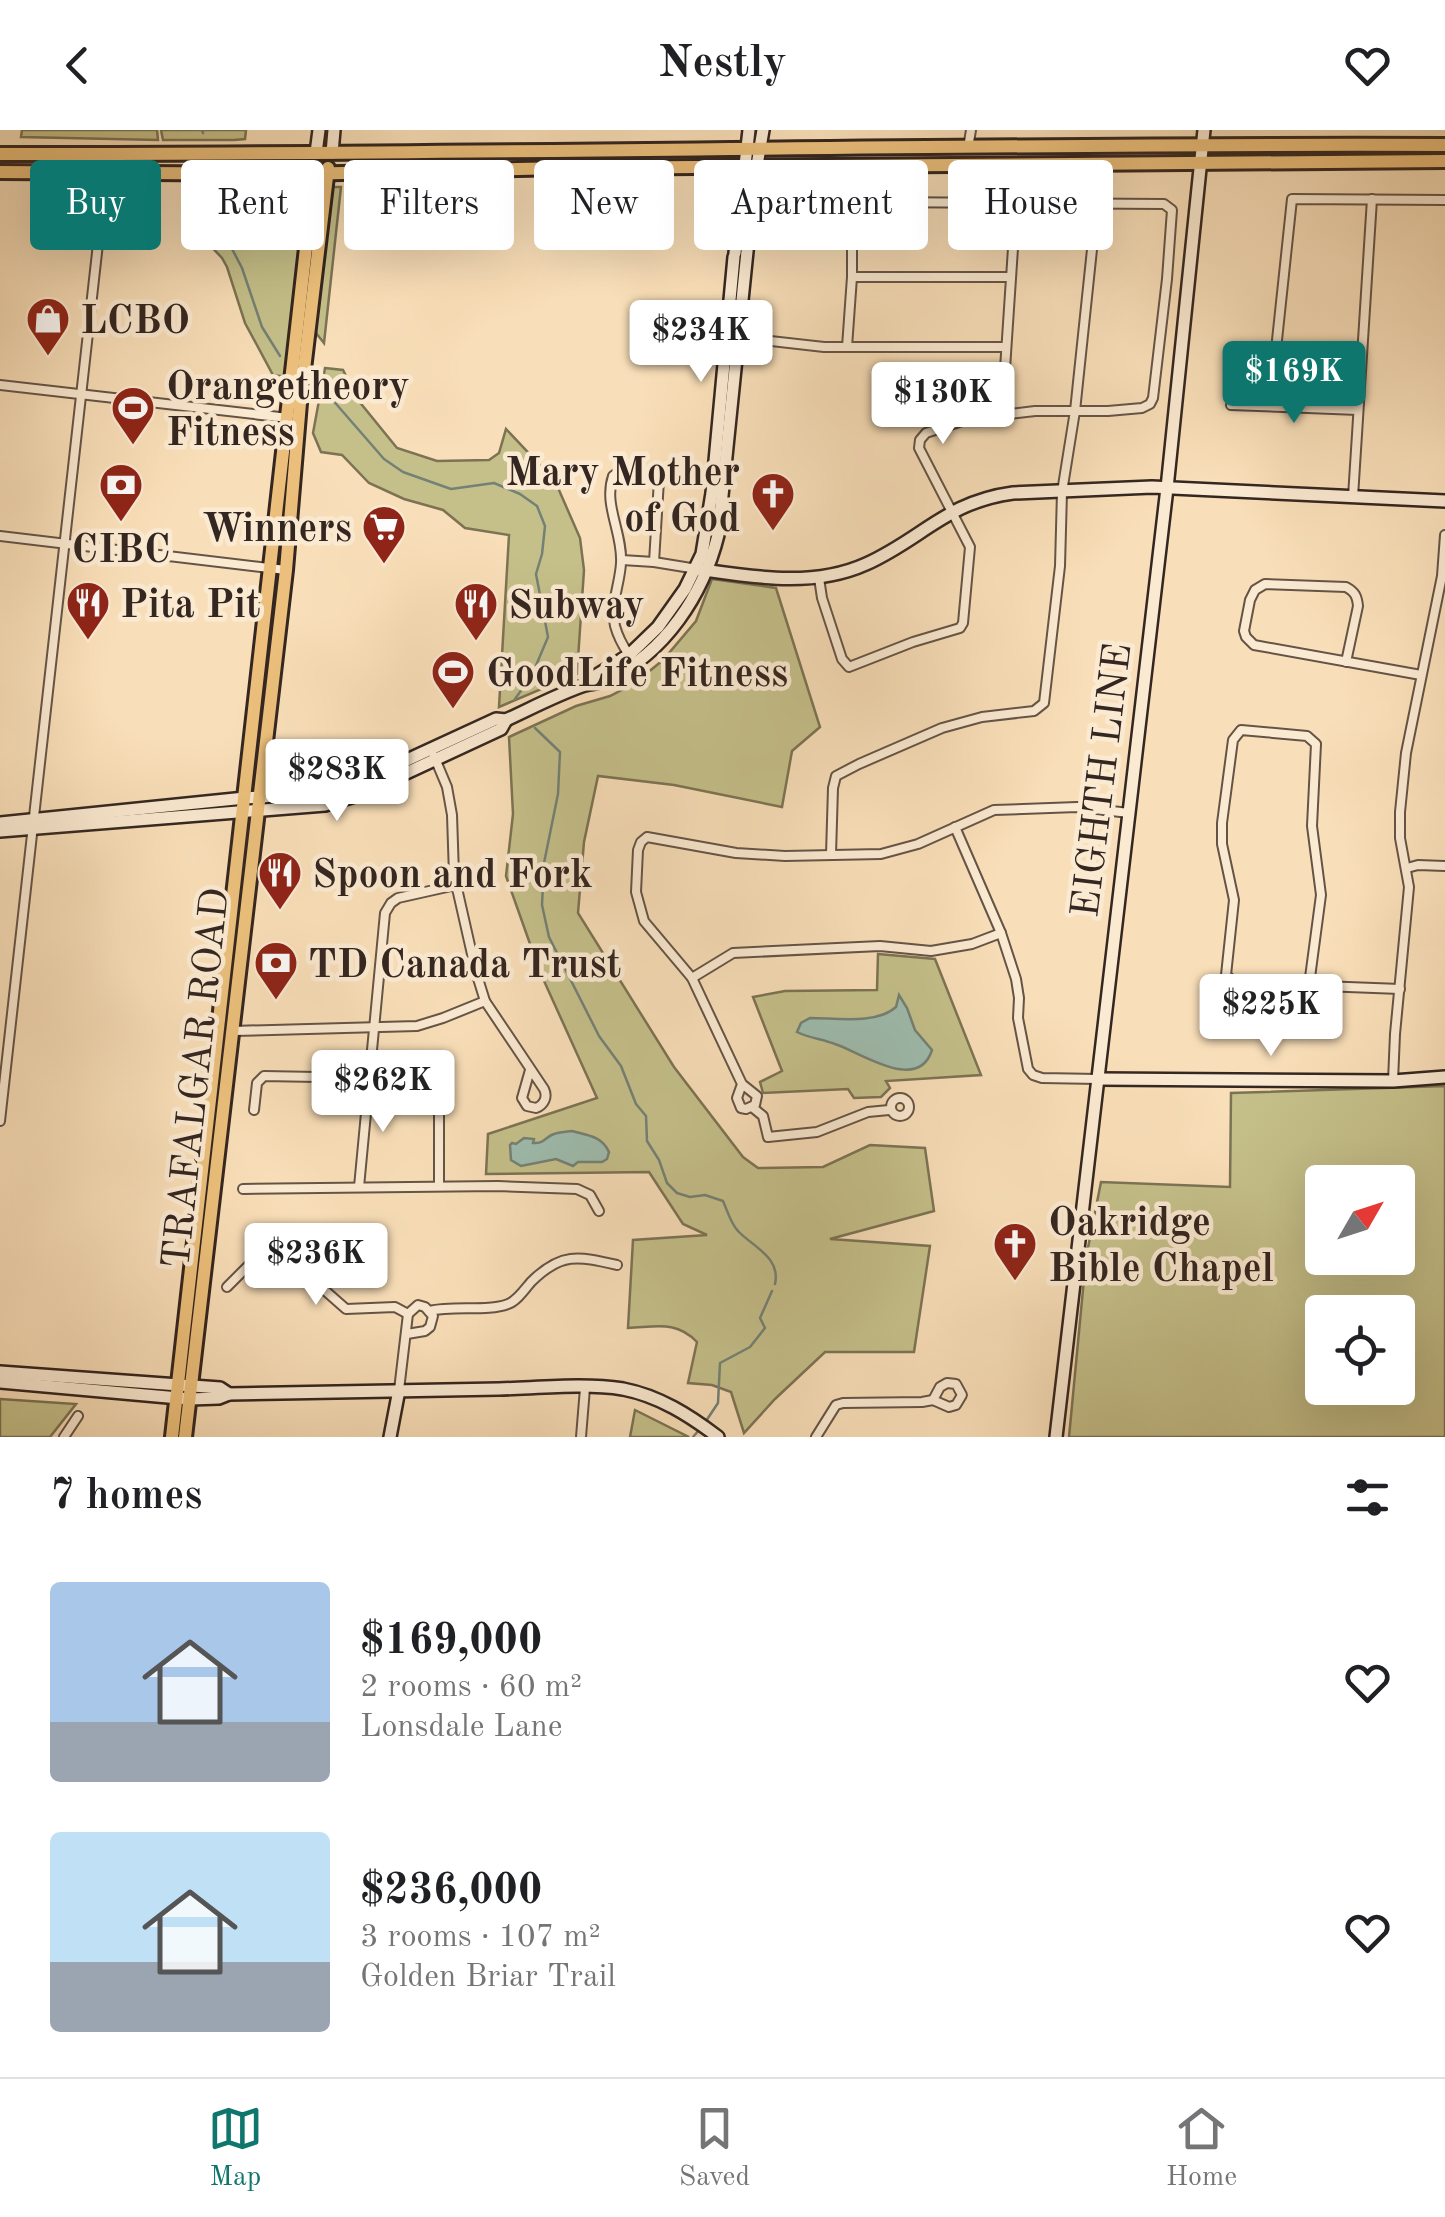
<!DOCTYPE html>
<html lang="en">
<head>
<meta charset="utf-8">
<style>
  :root { --surface:#fff; --page:#f6f6f6; --text:#202124; --muted:#757577; --line:#e0e0e0; --accent:#0f766e }
  body { margin:0; font-family:"Old Standard TT",serif; background:var(--page); color:var(--text); height:100vh; display:flex; flex-direction:column; font-size:38px; white-space:nowrap }
  * { box-sizing:border-box; margin:0 }
  p { font-size:32px; color:var(--muted) }
  .icon { flex:none; width:55px; height:55px; fill:none; stroke:currentColor; stroke-width:2; stroke-linecap:round; stroke-linejoin:round }
  .map { position:relative; height:1307px; overflow:hidden }
  .drawer { display:flex; flex-direction:column; background:var(--surface); flex:1 }
  .drawer>* { flex:none }
  .top-card { position:absolute; left:30px; top:30px; width:1385px; height:90px; display:flex; gap:20px }
  .needle { width:65px; rotate:51deg }
  .buttons { position:absolute; left:1305px; top:1035px; display:grid; gap:20px }
  .buttons a { display:grid; place-items:center; width:110px; height:110px; border-radius:10px; background:var(--surface); box-shadow:0 10px 40px #0002; font-size:50px }
  .price { position:absolute; translate:-50% -85px; padding:0 22px; border-radius:10px; background:#fff; color:#222; font-size:32px; line-height:65px; filter:drop-shadow(0 2px 5px #0008) }
  .price::after { content:''; position:absolute; left:50%; top:60px; width:30px; height:22px; margin-left:-15px; background:inherit; clip-path:polygon(0 0,100% 0,50% 100%) }
  .price.current { background:var(--accent); color:#fff }
  ul { padding:0; list-style:none }
  li { display:flex; align-items:center; gap:30px; height:250px; padding:0 50px }
  li span { display:grid; place-items:center; flex:none; width:280px; height:200px; border-radius:10px; color:#555 }
  li>.icon { margin-inline-start:auto }
  span .icon { width:120px; height:120px; fill:#fffc; stroke-width:1 }
  li b { font-size:42px }
  h2 { display:flex; justify-content:space-between; align-items:center; height:120px; padding:0 50px; font-size:42px }
  .pill { padding:0 35px; border-radius:10px; background:var(--surface); box-shadow:0 10px 40px #0002; font-size:35px; line-height:90px }
  .pill.current { background:var(--accent); color:#fff }
  header { display:flex; justify-content:space-between; align-items:center; height:130px; padding:0 50px; background:var(--surface); font-size:45px; font-weight:600 }
  .dock { display:flex; justify-content:space-around; align-items:center; height:140px; border-top:2px solid var(--line); background:var(--surface); font-size:28px; color:var(--muted) }
  .dock a { display:grid; justify-items:center; gap:5px }
  .dock .current { color:var(--accent) }
  .map>svg:first-child { display:block }
</style>
</head>
<body>
<header><svg class="icon" aria-label="back" viewBox="0 0 24 24"><path d="M15 5l-7 7 7 7"/></svg>Nestly<svg class="icon" aria-label="heart" viewBox="0 0 24 24"><path d="M12 20l-8-8c-3-5 5-10 8-4 3-6 11-1 8 4z"/></svg></header>
<div class="map">
<svg width="1445" height="1307" viewBox="0 0 1445 1307">
  <rect width="100%" height="100%" fill="#f9dfb9"/>
  <filter id="stains"><feTurbulence type="fractalNoise" baseFrequency=".002" numOctaves="4"/><feColorMatrix values="0 0 0 0 .2 0 0 0 0 .09 0 0 0 0 .02 0 0 0 .5 -.17"/></filter>
  <radialGradient id="worn" r=".72"><stop offset=".6" stop-color="#630" stop-opacity="0"/><stop offset="1" stop-color="#630" stop-opacity=".3"/></radialGradient>
  <g fill="#c5c08a" stroke="#7c7355" stroke-width="2.5" fill-rule="evenodd">
    <path d="M22,0H157L158,10L21,7Z"/>
    <path d="M161,0H246L245,9L234,10H163Z"/>
    <path d="M332,57H341L324,213L316,203L315,197Z"/>
    <path d="M289,60L301,62L303,60L306,65L286,247L273,245L245,193L227,137L222,128L204,109L197,61L261,63Z"/>
    <path d="M325,238L343,240L358,270L397,318L437,331L489,330L499,323L506,299L555,351L580,408L584,440L577,544L499,577L509,405L465,398L443,380L404,369L369,353L342,325L321,322L313,303Z"/>
    <path d="M712,449L776,458L820,597L792,621L782,677L674,655L598,646L584,712L578,783L674,937L743,1027L758,1038L823,1037L870,1015L925,1018L934,1081L830,1109L930,1116L914,1222H825L775,1269L744,1303L731,1262L712,1255L688,1253L697,1212C676,1190 656,1197 628,1198L633,1110L707,1105L683,1094L649,1042L486,1044L488,1004L597,968L540,842L506,746L513,684L509,607L576,576L610,566L635,553L663,530L696,491Z"/>
    <path d="M878,824L935,829L981,945L886,951L890,958L881,967L854,968L848,959L763,963L760,952L782,941L753,867L785,861L877,860Z"/>
    <path d="M1445,956V1307H1069L1086,1128L1101,1052L1230,1057L1231,963ZM1322,1052H1398V1128H1322ZM1322,1182H1398V1258H1322Z"/>
    <path d="M0,1269L76,1274L50,1307H0Z"/>
    <path d="M635,1280L689,1307H630Z"/>
  </g>
  <g fill="#9ebdaf" stroke="#748176" stroke-width="2.5">
    <path d="M899,865L907,878L915,900L932,920C918,964 860,922 835,914C822,909 809,908 797,902L801,893L810,888C836,888 876,895 896,877Z"/>
    <path d="M572,1001C587,1005 602,1006 609,1022L607,1029L602,1032H578L573,1036L556,1029L521,1036L511,1030L510,1015L512,1013L516,1014L524,1008L534,1009L533,1013C544,1014 545,1007 554,1004C559,1002 566,1002 572,1001Z"/>
  </g>
  <g fill="none" stroke-linecap="round" stroke-linejoin="round">
    <g stroke="#748176" stroke-width="2.5">
      <path d="M202,0L203,3"/>
      <path d="M214,61L230,115L242,138L262,197L280,226"/>
      <path d="M317,252L384,329L403,342L451,359L494,353L520,364L537,376L545,396L542,424L536,444L548,507L532,545L515,569"/>
      <path d="M535,598L560,622L558,664L544,733L542,775L549,807L599,906L621,936L636,974L646,986L647,1011L659,1030L667,1053L677,1063L690,1067L705,1065L723,1071C727,1080 731,1094 738,1101C753,1117 781,1127 775,1154"/>
      <path d="M704,1294L718,1273L720,1233L750,1217L765,1198L760,1188L772,1161"/>
      <path d="M693,1307L699,1300"/>
    </g>
    <defs>
      <g id="street">
        <path d="M968,18L971,0"/>
        <path d="M852,147H1011"/>
        <path d="M735,207L824,217H1005"/>
        <path d="M0,255L288,288"/>
        <path d="M1231,275L1358,280"/>
        <path d="M1270,276L1292,69L1445,70"/>
        <path d="M1002,284L1016,73"/>
        <path d="M1353,367L1372,69"/>
        <path d="M0,406L286,440"/>
        <path d="M622,430L654,432L697,439"/>
        <path d="M819,448L822,468L842,529L849,537L913,512L960,498L963,493L970,417L919,318L920,310L926,303L968,289L1035,281H1108L1142,278L1150,274L1153,268L1167,149L1172,80L1164,74L871,72L860,75L852,90V147L847,217"/>
        <path d="M629,525C623,516 618,507 615,496C610,474 620,454 621,433C623,403 603,375 613,346L617,343L656,344L659,350L654,432"/>
        <path d="M1346,532L1358,476C1357,466 1355,462 1346,457L1265,454L1255,460L1250,470L1244,501L1246,507L1254,515L1421,545"/>
        <path d="M434,626L447,657L452,685L454,745L476,842L485,871L544,959C548,967 544,975 536,978L527,976L522,968L530,940"/>
        <path d="M955,697L1001,803L1016,849L1019,868L1018,888L1028,939L1033,945L1042,948L1098,949"/>
        <path d="M831,724L833,658L836,646L859,634L942,598L982,587L1034,581L1044,573L1060,436L1062,362L1075,281L1097,72"/>
        <path d="M1407,738L1418,735L1445,736"/>
        <path d="M692,848L733,823L880,816L931,821L972,814L1001,803"/>
        <path d="M1309,855L1321,765L1312,696L1316,614L1307,606L1241,600L1233,610L1222,693V714L1234,770L1226,845L1234,852L1247,853L1400,859"/>
        <path d="M233,901L417,896L443,888L485,871"/>
        <path d="M1393,951L1395,904L1409,757L1400,708V682L1406,623L1442,446L1445,405"/>
        <path d="M742,954L737,968L741,978L746,979L755,975L757,966L742,954L692,848L644,791L636,762L638,720L641,712L647,707L736,723L785,726L881,724L918,714L994,680L1077,677L1129,683"/>
        <circle cx="900" cy="977" r="9"/>
        <path d="M752,977L763,986L768,1007L817,1002L868,982L889,980"/>
        <path d="M254,980L257,953L264,946L370,948L432,946L438,949L439,955V1056"/>
        <path d="M0,991L106,42"/>
        <path d="M359,1057L385,783L391,773L398,768L456,755"/>
        <path d="M243,1059L498,1056L577,1059L590,1065L599,1081"/>
        <path d="M227,1157L249,1135H296L346,1179L395,1177L408,1184"/>
        <path d="M429,1181C454,1175 487,1182 508,1174C517,1171 525,1159 531,1152C561,1122 578,1126 617,1135"/>
        <path d="M947,1253L956,1254L962,1265L956,1275L949,1277L933,1270L940,1257Z"/>
        <path d="M399,1260L408,1184L418,1175L425,1177L433,1186L430,1197L425,1201L407,1204"/>
        <path d="M64,1307L78,1286"/>
        <path d="M581,1307L585,1258"/>
        <path d="M816,1307L836,1275L843,1273L922,1272L933,1270"/>
      </g>
      <g id="secondary">
        <path d="M316,23L319,0"/>
        <path d="M332,23L334,0"/>
        <path d="M735,123L749,0"/>
        <path d="M697,439C753,447 813,458 866,434C922,409 946,372 1013,363L1152,357L1445,371"/>
        <path d="M589,553L597,545L629,525L658,497L685,459L702,424L712,363L734,127"/>
        <path d="M0,693L245,668L333,662L355,654L496,589L506,590C532,578 558,564 585,555C593,553 600,553 607,550C665,523 703,465 718,405L754,53L763,0"/>
        <path d="M0,701L325,675L361,664L501,599L506,590"/>
        <path d="M1098,949L1393,951L1445,947"/>
        <path d="M0,1242L220,1258L229,1264"/>
        <path d="M0,1252L190,1269L219,1268L229,1264C319,1263 409,1260 499,1259C538,1258 585,1253 623,1259C659,1266 689,1285 718,1307"/>
        <path d="M390,1307L399,1260"/>
        <path d="M1056,1307L1167,358L1204,0"/>
      </g>
      <g id="primary">
        <path d="M0,24C482,25 963,13 1445,15"/>
        <path d="M0,42L298,44L563,38L1445,31"/>
        <path d="M172,1307L315,38"/>
        <path d="M185,1307L286,440L300,273L328,38"/>
      </g>
    </defs>
    <use href="#street" stroke="#655446" stroke-width="12"/>
    <use href="#secondary" stroke="#342620" stroke-width="16"/>
    <use href="#primary" stroke="#342620" stroke-width="18"/>
    <use href="#street" stroke="#fbead2" stroke-width="8"/>
    <use href="#secondary" stroke="#fbead2" stroke-width="11"/>
    <use href="#primary" stroke="#ecc07c" stroke-width="12"/>
  </g>
  <defs>
    <symbol id="shop-pin" viewBox="-11 -11 22 30"><path d="M0 17L-7.5 6A9.5 9.5 0 1 1 7.5 6Z" fill="#8f2418" stroke="#fbead2"/><path d="M-5-2.5h2.3a2.7 3.5 0 0 1 5.4 0H5L5.5 6h-11ZM-1.5-2.5h3a1.5 2.3 0 0 0-3 0Z" fill="#fff"/></symbol>
    <symbol id="stadium-pin" viewBox="-11 -11 22 30"><path d="M0 17L-7.5 6A9.5 9.5 0 1 1 7.5 6Z" fill="#8f2418" stroke="#fbead2"/><path d="M0-5a6.5 5 0 1 0 0 10a6.5 5 0 1 0 0-10ZM-3.5-1.8h7v3.6h-7Z" fill="#fff"/></symbol>
    <symbol id="bank-pin" viewBox="-11 -11 22 30"><path d="M0 17L-7.5 6A9.5 9.5 0 1 1 7.5 6Z" fill="#8f2418" stroke="#fbead2"/><path d="M-6-4H6V4H-6ZM0-2.3a2.3 2.3 0 1 0 0 4.6a2.3 2.3 0 1 0 0-4.6Z" fill="#fff"/></symbol>
    <symbol id="church-pin" viewBox="-11 -11 22 30"><path d="M0 17L-7.5 6A9.5 9.5 0 1 1 7.5 6Z" fill="#8f2418" stroke="#fbead2"/><path d="M-1.2-6h2.4v3.5h3.3v2.4h-3.3V6h-2.4V-.1h-3.3v-2.4h3.3Z" fill="#fff"/></symbol>
    <symbol id="supermarket-pin" viewBox="-11 -11 22 30"><path d="M0 17L-7.5 6A9.5 9.5 0 1 1 7.5 6Z" fill="#8f2418" stroke="#fbead2"/><path d="M-6-5.5h2.5l.6 2H6L4.5 2H-2.5L-4.4-4H-6ZM-1.5 3.2a1.3 1.3 0 1 0 .1 0ZM3 3.2a1.3 1.3 0 1 0 .1 0Z" fill="#fff"/></symbol>
    <symbol id="restaurant-pin" viewBox="-11 -11 22 30"><path d="M0 17L-7.5 6A9.5 9.5 0 1 1 7.5 6Z" fill="#8f2418" stroke="#fbead2"/><path d="M-5-6h1v4h1v-4h1v4h1v-4h1v5L-1.5 .5V6h-2V.5L-5-1ZM5-6V6H3V1.5H1.5Q1.5-4 5-6Z" fill="#fff"/></symbol>
  </defs>
  <g fill-rule="evenodd">
    <use href="#shop-pin" x="23" y="164" width="50" height="68"/>
    <use href="#stadium-pin" x="108" y="253" width="50" height="68"/>
    <use href="#bank-pin" x="96" y="330" width="50" height="68"/>
    <use href="#church-pin" x="748" y="339" width="50" height="68"/>
    <use href="#supermarket-pin" x="359" y="372" width="50" height="68"/>
    <use href="#restaurant-pin" x="63" y="448" width="50" height="68"/>
    <use href="#restaurant-pin" x="451" y="449" width="50" height="68"/>
    <use href="#stadium-pin" x="428" y="517" width="50" height="68"/>
    <use href="#restaurant-pin" x="255" y="718" width="50" height="68"/>
    <use href="#bank-pin" x="251" y="808" width="50" height="68"/>
    <use href="#church-pin" x="990" y="1089" width="50" height="68"/>
  </g>
  <g text-anchor="middle" stroke-width="9" stroke-linejoin="round" paint-order="stroke">
    <g font-size="40" font-weight="bold" fill="#342620" stroke="#fbead2" text-anchor="start">
      <text x="80" y="203">LCBO</text>
      <text x="166" y="269">Orangetheory<tspan x="166" dy="46">Fitness</tspan></text>
      <text x="740" y="355" text-anchor="end">Mary Mother<tspan x="740" dy="46">of God</tspan></text>
      <text x="352" y="411" text-anchor="end">Winners</text>
      <text x="121" y="432" text-anchor="middle">CIBC</text>
      <text x="120" y="487">Pita Pit</text>
      <text x="508" y="488">Subway</text>
      <text x="486" y="556">GoodLife Fitness</text>
      <text x="312" y="757">Spoon and Fork</text>
      <text x="308" y="847">TD Canada Trust</text>
      <text x="1048" y="1105">Oakridge<tspan x="1048" dy="46">Bible Chapel</tspan></text>
    </g>
    <g font-size="40" fill="#342620" stroke="#fbead2">
      <text transform="translate(1100 650) rotate(-83)" y="14">EIGHTH LINE</text>
      <text transform="translate(194 948) rotate(-84)" y="14">TRAFALGAR ROAD</text>
    </g>
  </g>
  <rect width="100%" height="100%" filter="url(#stains)"/>
  <rect width="100%" height="100%" fill="url(#worn)"/>
</svg>
<div class="buttons">
<a><svg class="needle" viewBox="-14 -14 28 28"><path d="M0-13l5 13h-10z" fill="#e53935"/><path d="M0 13l5-13h-10z" fill="#757577"/></svg></a>
<a><svg class="icon" aria-label="locate" viewBox="0 0 24 24"><circle cx="12" cy="12" r="6"/><path d="M12 2v4M12 18v4M2 12h4M18 12h4"/></svg></a>
</div>
<b class="price" style="left:701px;top:255px">$234K</b>
<b class="price current" style="left:1294px;top:296px">$169K</b>
<b class="price" style="left:943px;top:317px">$130K</b>
<b class="price" style="left:337px;top:694px">$283K</b>
<b class="price" style="left:1271px;top:929px">$225K</b>
<b class="price" style="left:383px;top:1005px">$262K</b>
<b class="price" style="left:316px;top:1178px">$236K</b>
<div class="top-card">
<a class="pill current">Buy</a>
<a class="pill">Rent</a>
<a class="pill">Filters</a>
<a class="pill">New</a>
<a class="pill">Apartment</a>
<a class="pill">House</a>
</div>
</div>
<section class="drawer">
<h2>7 homes<svg class="icon" aria-label="filters" viewBox="0 0 24 24"><path d="M4 7h16M4 17h16"/><circle cx="9" cy="7" r="2"/><circle cx="15" cy="17" r="2"/></svg></h2>
<ul>
<li><span style="background:linear-gradient(#a9c7e8 70%,#9aa5b1 0)"><svg class="icon" aria-label="home" viewBox="0 0 24 24"><path d="M3 11l9-7 9 7M6 9v11h12V9"/></svg></span><div><b>$169,000</b><p>2 rooms · 60 m²</p><p>Lonsdale Lane</p></div><svg class="icon" aria-label="heart" viewBox="0 0 24 24"><path d="M12 20l-8-8c-3-5 5-10 8-4 3-6 11-1 8 4z"/></svg></li>
<li><span style="background:linear-gradient(#bfe0f5 65%,#9aa5b1 0)"><svg class="icon" aria-label="home" viewBox="0 0 24 24"><path d="M3 11l9-7 9 7M6 9v11h12V9"/></svg></span><div><b>$236,000</b><p>3 rooms · 107 m²</p><p>Golden Briar Trail</p></div><svg class="icon" aria-label="heart" viewBox="0 0 24 24"><path d="M12 20l-8-8c-3-5 5-10 8-4 3-6 11-1 8 4z"/></svg></li>
</ul>
</section>
<nav class="dock">
<a class="current"><svg class="icon" aria-label="map" viewBox="0 0 24 24"><path d="M3 6l6-2 6 2 6-2v14l-6 2-6-2-6 2zM9 4v14M15 6v14"/></svg>Map</a>
<a><svg class="icon" aria-label="saved" viewBox="0 0 24 24"><path d="M7 4h10v16l-5-4-5 4z"/></svg>Saved</a>
<a><svg class="icon" aria-label="home" viewBox="0 0 24 24"><path d="M3 11l9-7 9 7M6 9v11h12V9"/></svg>Home</a>
</nav>
</body>
</html>
